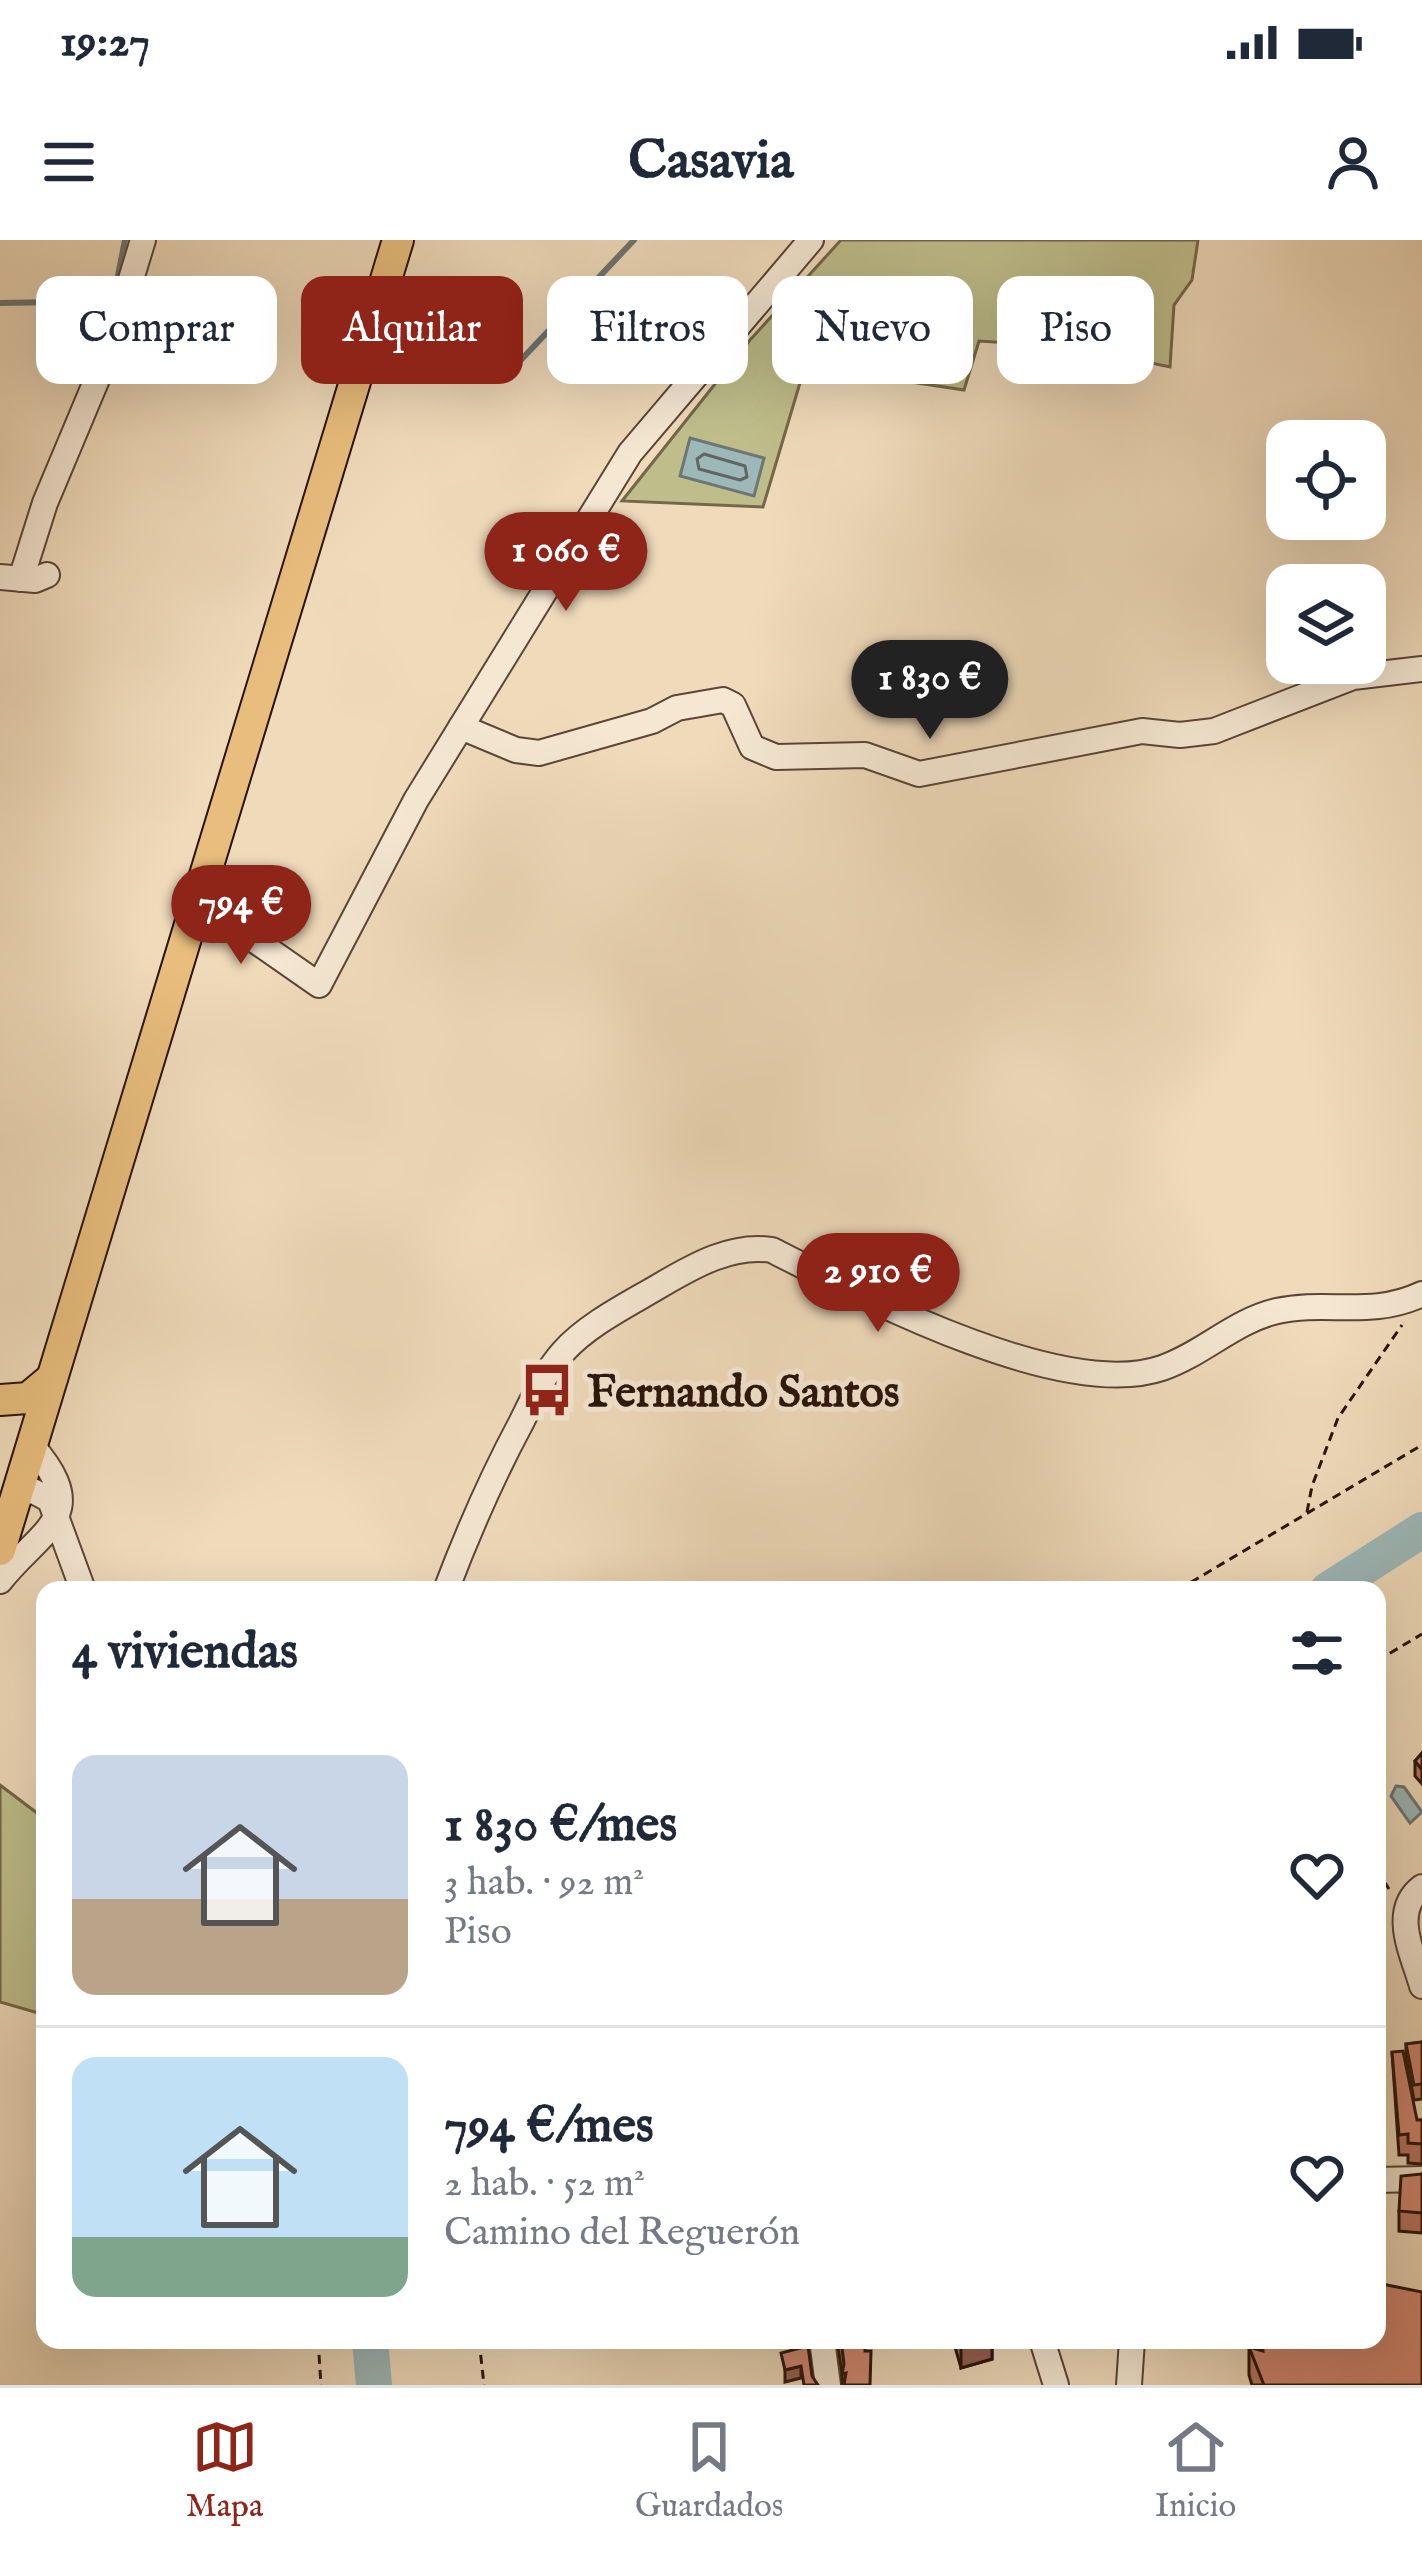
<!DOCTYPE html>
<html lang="es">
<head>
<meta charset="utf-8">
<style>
  :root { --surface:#fff; --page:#f2f2f3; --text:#1f2937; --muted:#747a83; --line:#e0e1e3; --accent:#8f2418 }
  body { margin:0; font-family:"IM FELL English",serif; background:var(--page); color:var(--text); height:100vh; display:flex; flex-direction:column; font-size:45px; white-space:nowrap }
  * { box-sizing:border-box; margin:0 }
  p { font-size:39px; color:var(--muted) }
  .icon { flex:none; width:66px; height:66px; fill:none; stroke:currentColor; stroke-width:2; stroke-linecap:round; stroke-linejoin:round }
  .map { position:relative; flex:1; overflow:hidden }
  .details { position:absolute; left:36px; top:1341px; width:1350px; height:768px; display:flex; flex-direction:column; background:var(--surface); border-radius:24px; box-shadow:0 12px 48px #0002 }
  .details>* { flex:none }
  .banner { position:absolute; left:36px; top:36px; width:1350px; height:108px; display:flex; gap:24px }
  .buttons { position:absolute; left:1266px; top:180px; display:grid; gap:24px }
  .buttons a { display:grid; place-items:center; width:120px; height:120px; border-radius:24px; background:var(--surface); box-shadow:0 12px 48px #0002; font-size:60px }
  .price { position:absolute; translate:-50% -102px; padding:0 27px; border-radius:42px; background:var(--accent); color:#fff; font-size:39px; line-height:78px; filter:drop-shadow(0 3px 6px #0008) }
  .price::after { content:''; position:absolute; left:50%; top:72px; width:36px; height:27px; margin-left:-18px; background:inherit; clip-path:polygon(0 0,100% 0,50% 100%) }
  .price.current { background:#222; color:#fff }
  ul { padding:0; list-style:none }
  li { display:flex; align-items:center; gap:36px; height:300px; padding:0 36px }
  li+li { border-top:3px solid var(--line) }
  li span { display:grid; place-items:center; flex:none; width:336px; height:240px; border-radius:24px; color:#555 }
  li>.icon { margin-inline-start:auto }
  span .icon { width:144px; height:144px; fill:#fffc; stroke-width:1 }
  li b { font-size:51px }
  h2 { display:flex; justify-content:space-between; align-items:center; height:144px; padding:0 36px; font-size:51px }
  .chip { padding:0 42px; border-radius:24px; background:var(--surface); box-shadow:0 12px 48px #0002; font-size:42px; line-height:108px }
  .chip.current { background:var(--accent); color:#fff }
  .status { display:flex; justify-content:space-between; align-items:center; height:84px; padding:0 60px; background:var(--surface); direction:ltr }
  .status svg { height:33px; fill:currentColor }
  header { display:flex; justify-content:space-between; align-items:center; height:156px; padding:0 36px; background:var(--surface); font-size:54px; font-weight:700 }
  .tabs { display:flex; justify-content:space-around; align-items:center; height:168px; border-top:3px solid var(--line); background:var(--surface); font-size:33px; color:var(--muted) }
  .tabs a { display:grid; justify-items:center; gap:6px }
  .tabs .current { color:var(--accent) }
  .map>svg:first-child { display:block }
</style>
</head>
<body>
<div class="status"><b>19:27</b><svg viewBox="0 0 49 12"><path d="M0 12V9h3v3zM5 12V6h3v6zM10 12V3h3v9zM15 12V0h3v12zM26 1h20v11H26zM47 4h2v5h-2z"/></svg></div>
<header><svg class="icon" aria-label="menu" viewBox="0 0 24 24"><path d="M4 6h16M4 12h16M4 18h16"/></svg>Casavia<svg class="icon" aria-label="person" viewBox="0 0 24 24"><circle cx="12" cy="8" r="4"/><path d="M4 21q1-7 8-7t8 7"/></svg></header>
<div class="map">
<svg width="1422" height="2145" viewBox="0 0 1422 2145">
  <rect width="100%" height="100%" fill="#efdaba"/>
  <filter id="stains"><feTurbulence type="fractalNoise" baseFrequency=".00167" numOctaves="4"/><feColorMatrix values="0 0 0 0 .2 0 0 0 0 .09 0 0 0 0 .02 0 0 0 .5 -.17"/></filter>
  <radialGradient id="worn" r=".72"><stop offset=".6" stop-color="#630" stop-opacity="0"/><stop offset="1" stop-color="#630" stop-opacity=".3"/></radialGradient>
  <g fill="#bfbe8b" stroke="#74684a" stroke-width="3">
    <path d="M841,0H1198L1192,40L1174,65L1170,127L1075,107L979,101L964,150L805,126L763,267L622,261L750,100Z"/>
    <path d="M0,1545L45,1579V1775L0,1762Z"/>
  </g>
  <g fill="#9db8b9" stroke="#6e7673" stroke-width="3">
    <path d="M690,198L764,218L754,256L680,236Z"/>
    <path d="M1396,1546L1404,1547L1422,1572L1410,1583L1391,1556Z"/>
  </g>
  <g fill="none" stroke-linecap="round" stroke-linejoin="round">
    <path stroke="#626662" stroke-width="3" d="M704,214L745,226L747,237L740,240L699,229L697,219Z"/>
    <g stroke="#6e7673" stroke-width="6">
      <path d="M0,63L113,61L125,0"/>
      <path d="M520,121L634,0"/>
    </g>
    <g stroke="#9db8b9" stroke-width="36">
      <path d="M1328,1350L1422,1290"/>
      <path d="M370,2100L374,2145"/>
    </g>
    <defs>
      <g id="minor">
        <path d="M0,337L35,340L47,335"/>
        <path d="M21,339L45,263L110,108L143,0"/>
        <path d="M461,487L516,510L539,513L652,481L677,468L723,460L733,465L752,507L776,517L865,515L919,534L1142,491L1180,495L1214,491L1353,437L1422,429"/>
        <path d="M197,660L319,745L416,560L630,213L811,0"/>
        <path d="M17,1253L33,1251L50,1260L83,1350"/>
        <path d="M0,1341C41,1289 93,1276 32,1206"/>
        <path d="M446,1350C468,1292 492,1237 521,1183C533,1159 545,1132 563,1112C588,1084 629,1064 661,1045C695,1025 732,1004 772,1010C862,1056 1063,1162 1162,1128C1203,1114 1234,1081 1277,1071C1328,1060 1371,1078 1422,1054"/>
        <path d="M1422,1647C1390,1671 1413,1714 1422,1746"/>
        <path d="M1377,1940L1422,1939"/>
        <path d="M822,2100L828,2145"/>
        <path d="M1042,2100L1056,2145"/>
        <path d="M1129,2145L1132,2100"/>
      </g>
      <g id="major">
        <path d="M0,1160L28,1158L52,1138"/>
        <path d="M0,1310L398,0"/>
      </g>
    </defs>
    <use href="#minor" stroke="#5a4536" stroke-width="28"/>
    <use href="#major" stroke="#28130a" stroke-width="34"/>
    <g stroke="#28130a" stroke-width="3" stroke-dasharray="9 6" stroke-linecap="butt">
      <path d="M1307,1272L1312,1246L1338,1178L1402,1085"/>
      <path d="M1178,1350L1422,1205"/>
      <path d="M1377,1421L1422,1394"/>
      <path d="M1377,1630L1389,1649"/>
      <path d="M318,2100L321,2145"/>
      <path d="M479,2100L484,2145"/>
    </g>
    <use href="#minor" stroke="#f5e7d2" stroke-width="24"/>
    <use href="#major" stroke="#e8bd7d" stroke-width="30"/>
  </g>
  <g fill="#b67562" stroke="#28130a" stroke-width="3">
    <path d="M1422,1513V1544L1415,1536V1521Z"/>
    <path d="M1422,1802V1859L1414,1860L1406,1818V1804Z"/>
    <path d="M1392,1812L1417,1880H1422V1924L1408,1923V1915H1399Z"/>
    <path d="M1422,1934V1993L1399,1991V1971Z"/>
    <path d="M837,2100H865L842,2145V2134Z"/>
    <path d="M953,2100H992V2119L961,2128Z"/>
    <path d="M1258,2100H1377L1422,2145H1252L1249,2135V2107L1263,2111V2101Z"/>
  </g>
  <g fill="#945f50" stroke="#28130a" stroke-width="3">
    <path d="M982,2100H992V2119L961,2128V2106Z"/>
    <path d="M801,2126V2138L785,2142V2130Z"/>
  </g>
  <g fill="#d48872" stroke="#28130a" stroke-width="3">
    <path d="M1422,1513V1530L1415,1521Z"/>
    <path d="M1422,1802V1844L1414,1845L1406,1804Z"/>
    <path d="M1403,1811L1417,1880H1422V1904L1408,1903V1894L1399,1895L1392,1812Z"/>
    <path d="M1422,1934V1973L1399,1971L1401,1936Z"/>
    <path d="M1377,2043L1422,2052V2145H1264L1249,2107L1263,2111V2100H1377Z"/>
    <path d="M841,2100H865V2111H871L870,2145H844L846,2133L842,2134L844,2124Z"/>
    <path d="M959,2100H982L961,2106Z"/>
    <path d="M808,2106L812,2136L818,2145H804L801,2126L785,2130L781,2113Z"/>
  </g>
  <defs>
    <symbol id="bus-bare" viewBox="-9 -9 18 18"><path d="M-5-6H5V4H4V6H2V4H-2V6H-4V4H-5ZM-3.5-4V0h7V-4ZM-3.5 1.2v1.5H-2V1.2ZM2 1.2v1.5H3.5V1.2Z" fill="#8f2418" stroke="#f5e7d2" stroke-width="2.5" paint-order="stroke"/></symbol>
  </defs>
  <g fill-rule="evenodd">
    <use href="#bus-bare" x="509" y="1112" width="76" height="76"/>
  </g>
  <g text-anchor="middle" stroke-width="10" stroke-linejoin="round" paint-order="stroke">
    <g font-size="45" font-weight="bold" fill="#28130a" stroke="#f5e7d2" text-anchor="start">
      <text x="587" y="1166">Fernando Santos</text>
    </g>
  </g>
  <rect width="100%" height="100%" filter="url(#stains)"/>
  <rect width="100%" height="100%" fill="url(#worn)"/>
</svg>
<div class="buttons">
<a><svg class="icon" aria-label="locate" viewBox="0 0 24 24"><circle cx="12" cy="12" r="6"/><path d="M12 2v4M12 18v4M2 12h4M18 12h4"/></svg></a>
<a><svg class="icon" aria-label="layers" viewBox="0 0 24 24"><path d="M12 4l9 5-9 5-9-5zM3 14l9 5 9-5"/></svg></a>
</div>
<b class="price" style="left:566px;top:374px">1 060 €</b>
<b class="price current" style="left:930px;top:502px">1 830 €</b>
<b class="price" style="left:241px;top:727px">794 €</b>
<b class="price" style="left:878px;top:1095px">2 910 €</b>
<div class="banner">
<a class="chip">Comprar</a>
<a class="chip current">Alquilar</a>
<a class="chip">Filtros</a>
<a class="chip">Nuevo</a>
<a class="chip">Piso</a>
</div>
<section class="details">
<h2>4 viviendas<svg class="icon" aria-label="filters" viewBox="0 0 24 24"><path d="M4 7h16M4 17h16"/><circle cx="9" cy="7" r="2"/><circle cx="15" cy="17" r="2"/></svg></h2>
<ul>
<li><span style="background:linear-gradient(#c9d6e8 60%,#b9a48a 0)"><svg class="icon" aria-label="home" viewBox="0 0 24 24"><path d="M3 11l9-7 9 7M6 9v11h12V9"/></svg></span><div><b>1 830 €/mes</b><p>3 hab. · 92 m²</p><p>Piso</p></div><svg class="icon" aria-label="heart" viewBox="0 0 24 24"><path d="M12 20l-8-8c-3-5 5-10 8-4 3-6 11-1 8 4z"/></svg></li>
<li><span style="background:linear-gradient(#bfe0f5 75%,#7fa58c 0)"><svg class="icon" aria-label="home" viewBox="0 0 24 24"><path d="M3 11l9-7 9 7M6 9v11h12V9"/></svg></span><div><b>794 €/mes</b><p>2 hab. · 52 m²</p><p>Camino del Reguerón</p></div><svg class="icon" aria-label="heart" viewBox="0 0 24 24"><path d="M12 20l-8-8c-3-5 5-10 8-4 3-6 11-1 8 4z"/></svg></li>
</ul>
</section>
</div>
<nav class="tabs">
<a class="current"><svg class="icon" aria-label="map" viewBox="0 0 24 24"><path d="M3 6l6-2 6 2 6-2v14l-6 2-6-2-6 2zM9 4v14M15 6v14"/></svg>Mapa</a>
<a><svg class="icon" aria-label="saved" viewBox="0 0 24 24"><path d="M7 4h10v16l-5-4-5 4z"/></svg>Guardados</a>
<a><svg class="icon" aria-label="home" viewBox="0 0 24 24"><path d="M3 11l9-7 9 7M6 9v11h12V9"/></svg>Inicio</a>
</nav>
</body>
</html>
